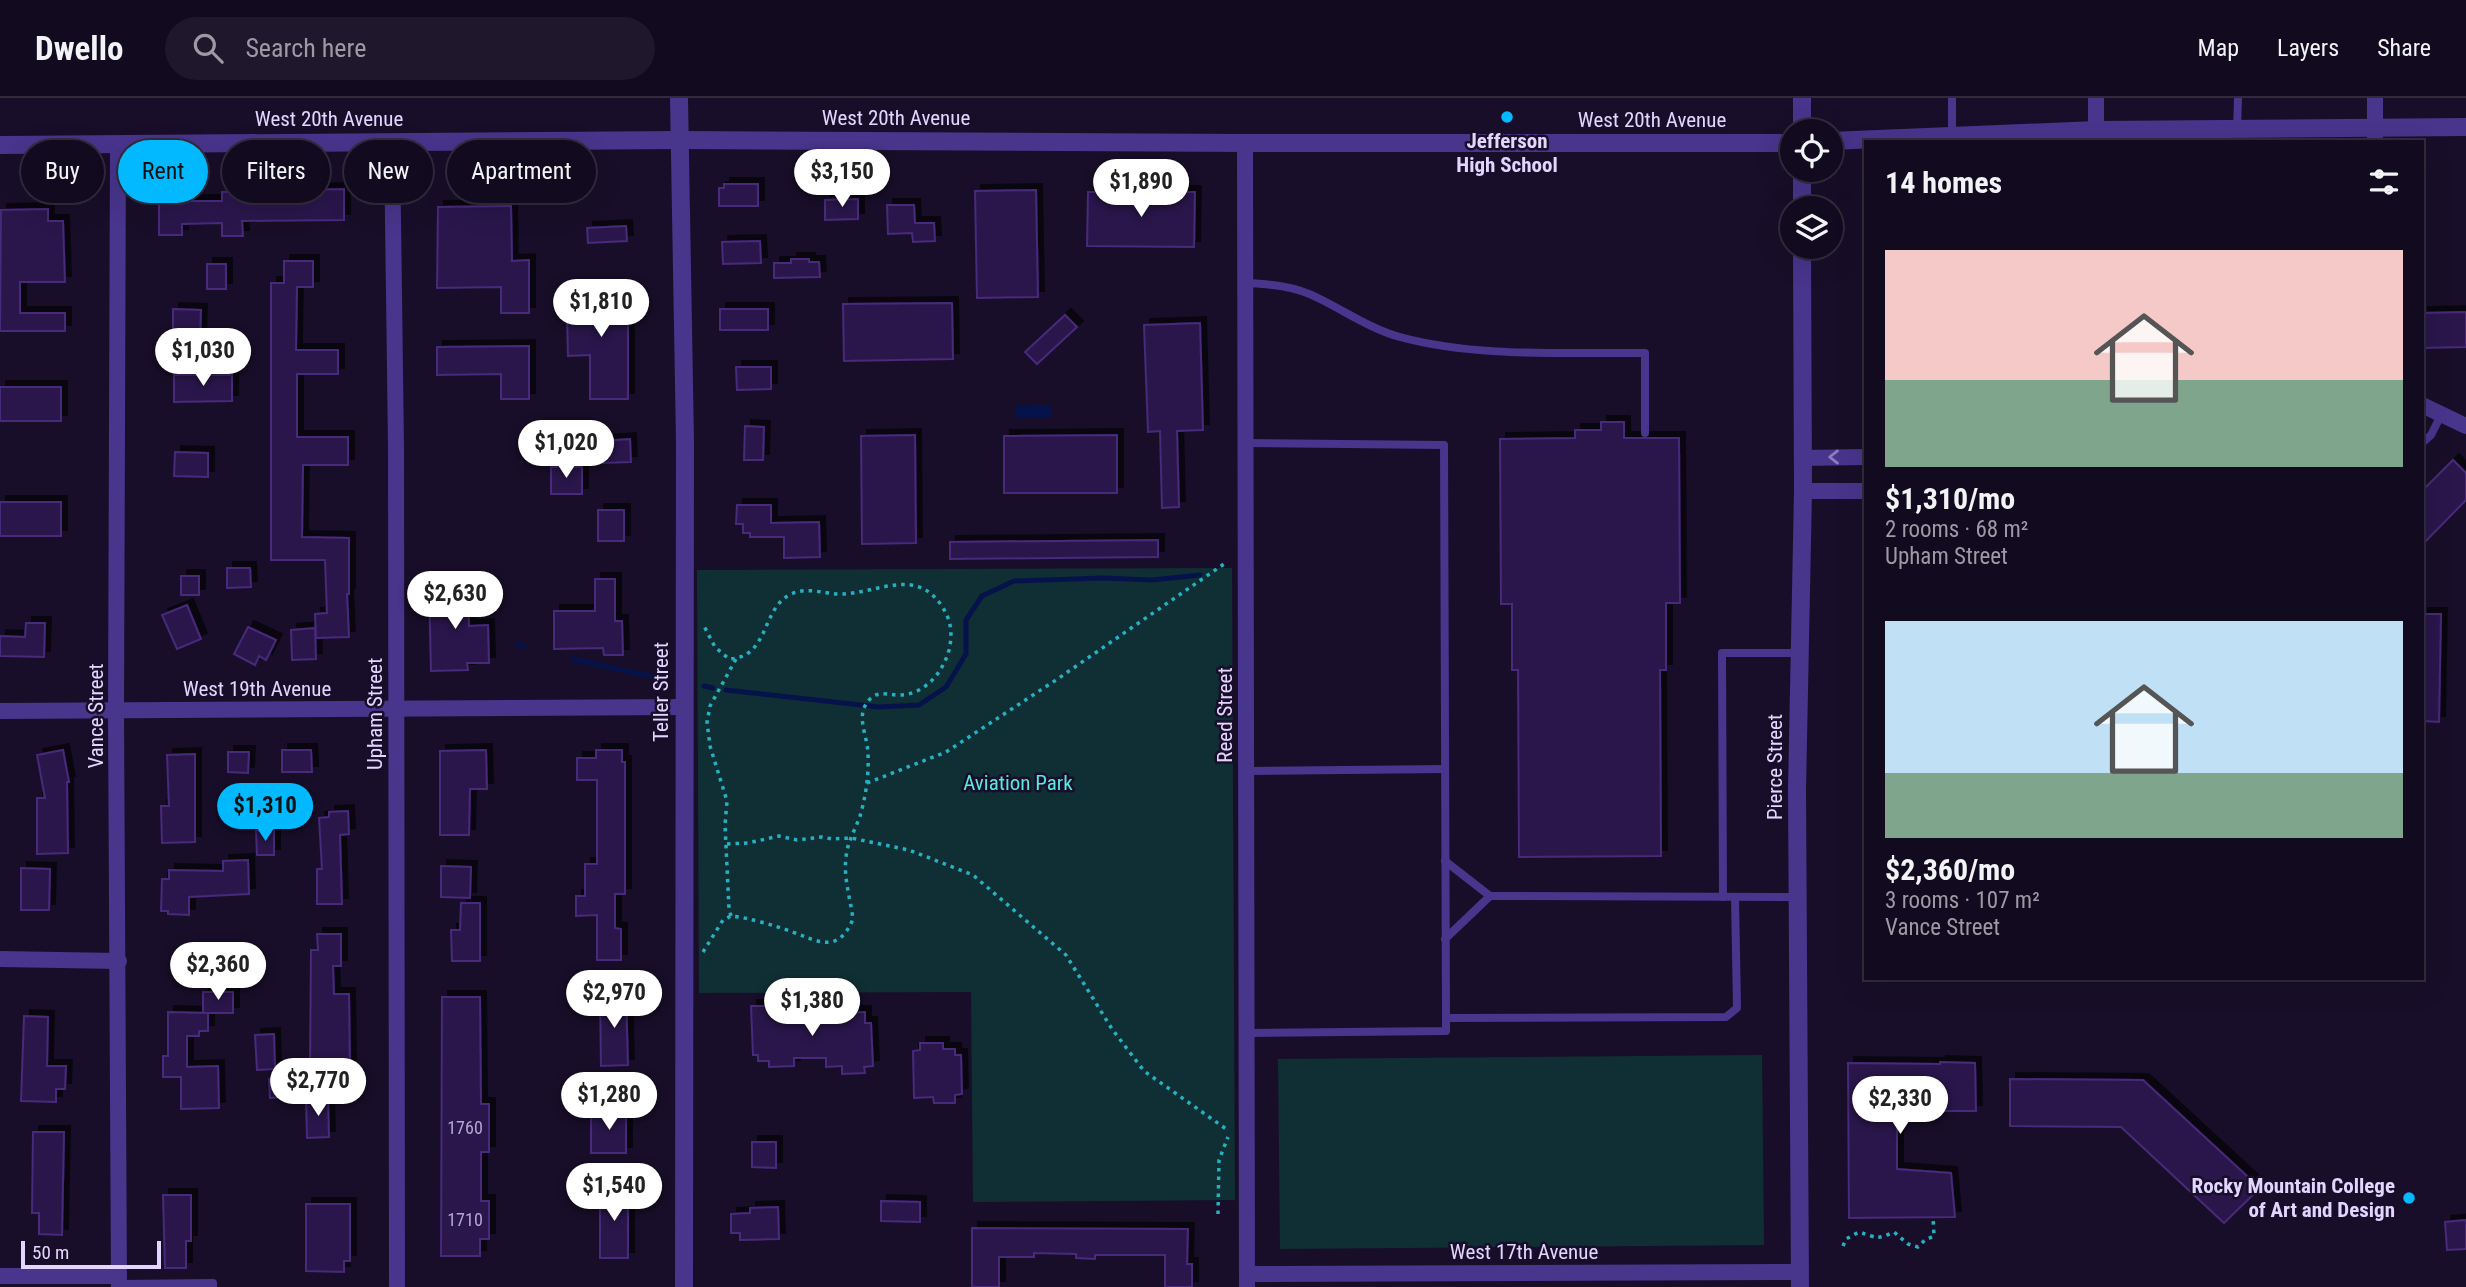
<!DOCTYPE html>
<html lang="en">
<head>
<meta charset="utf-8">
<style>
  :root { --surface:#120a1f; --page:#1f182c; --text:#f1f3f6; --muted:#9c9aa4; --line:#312b3d; --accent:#02b8ff }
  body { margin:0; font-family:"Roboto Condensed",sans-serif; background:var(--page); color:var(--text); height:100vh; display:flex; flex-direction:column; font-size:26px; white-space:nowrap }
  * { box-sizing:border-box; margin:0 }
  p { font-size:23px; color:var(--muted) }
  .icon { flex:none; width:38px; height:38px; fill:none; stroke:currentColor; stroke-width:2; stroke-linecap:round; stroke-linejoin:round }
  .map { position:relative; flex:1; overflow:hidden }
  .drawer { position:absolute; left:1864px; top:42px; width:560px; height:840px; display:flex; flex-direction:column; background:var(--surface); border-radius:0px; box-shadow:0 7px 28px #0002,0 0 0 2px var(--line) }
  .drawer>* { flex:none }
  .guide { position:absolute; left:21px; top:42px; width:665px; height:63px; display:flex; gap:14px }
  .buttons { position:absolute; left:1780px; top:21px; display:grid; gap:14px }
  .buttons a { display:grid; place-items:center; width:63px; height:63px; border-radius:50%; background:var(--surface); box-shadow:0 7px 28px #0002,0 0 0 2px var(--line); font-size:35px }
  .scale { position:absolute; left:21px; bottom:18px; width:140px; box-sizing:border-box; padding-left:7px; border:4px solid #e2d6ff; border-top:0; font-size:19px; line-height:24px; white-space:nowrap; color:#e2d6ff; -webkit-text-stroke:5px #180e29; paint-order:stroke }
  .price { position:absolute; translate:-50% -60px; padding:0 16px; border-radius:24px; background:#fff; color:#222; font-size:23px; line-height:46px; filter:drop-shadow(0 2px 4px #0008) }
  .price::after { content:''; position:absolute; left:50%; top:42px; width:21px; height:16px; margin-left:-10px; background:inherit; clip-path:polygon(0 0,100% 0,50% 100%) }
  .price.current { background:var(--accent); color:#111 }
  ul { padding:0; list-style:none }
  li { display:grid; align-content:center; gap:14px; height:371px; padding:0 21px }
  li span { display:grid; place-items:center; height:217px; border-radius:0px; color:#555 }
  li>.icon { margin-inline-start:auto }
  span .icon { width:126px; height:126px; fill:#fffc; stroke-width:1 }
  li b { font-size:30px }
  h2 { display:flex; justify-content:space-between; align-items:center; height:84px; padding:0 21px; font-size:30px }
  .chip { padding:0 24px; border-radius:32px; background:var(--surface); box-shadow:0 7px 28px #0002,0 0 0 2px var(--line); font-size:24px; line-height:63px }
  .chip.current { background:var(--accent); color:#111 }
  header { display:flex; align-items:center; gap:42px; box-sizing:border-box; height:98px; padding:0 35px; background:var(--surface); border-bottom:2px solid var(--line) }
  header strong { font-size:33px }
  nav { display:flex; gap:38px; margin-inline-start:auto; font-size:24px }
  .search { width:490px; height:63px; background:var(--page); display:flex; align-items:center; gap:18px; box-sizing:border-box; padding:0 24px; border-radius:38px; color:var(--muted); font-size:26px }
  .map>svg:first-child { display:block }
</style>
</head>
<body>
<header>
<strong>Dwello</strong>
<div class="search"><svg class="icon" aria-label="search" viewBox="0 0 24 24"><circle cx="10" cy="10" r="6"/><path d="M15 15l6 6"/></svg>Search here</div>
<nav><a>Map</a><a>Layers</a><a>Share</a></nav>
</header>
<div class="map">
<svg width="2466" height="1189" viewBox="0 0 2466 1189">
  <defs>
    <filter id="shadow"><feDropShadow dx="6" dy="-6" stdDeviation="0" flood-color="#0009"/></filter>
  </defs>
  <rect width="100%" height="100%" fill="#180e29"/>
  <g fill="#102f34">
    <path d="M1232,470L1235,1102L973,1104L971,894L699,895L697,472Z"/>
    <path d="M1762,957L1764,1147L1280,1151L1278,961Z"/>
  </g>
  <path fill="#06134a" d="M1052,307V319L1015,320V308Z"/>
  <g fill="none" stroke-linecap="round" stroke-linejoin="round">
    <g stroke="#06134a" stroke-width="5">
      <path d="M518,546L524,549"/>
      <path d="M572,561L659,580"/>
      <path d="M704,588L713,590"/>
      <path d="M726,592L879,609L919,607L946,589L966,556V522L982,498L1014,483L1103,480L1152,482L1200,477"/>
    </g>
  </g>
  <g fill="#2c184c" stroke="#47297a" stroke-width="2" filter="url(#shadow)">
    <path d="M724,86H758V108H719V90H724Z"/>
    <path d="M344,91V122L242,123L243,138H222V125L182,126V137H159V93H179V103H222V94Z"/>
    <path d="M1036,92L1038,199L977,200L975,93Z"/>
    <path d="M1088,94H1195L1194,149L1087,148Z"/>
    <path d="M858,101V121L825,122V102Z"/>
    <path d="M887,107H914L915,125H934L935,143L913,144L912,135L888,136Z"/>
    <path d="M511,108L512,163L529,162V215H501V189L437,190L438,109Z"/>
    <path d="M48,111V123H63L65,184H20V215H65V233H0L1,112Z"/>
    <path d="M626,128L627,143L588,145L587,130Z"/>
    <path d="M760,143L761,165L723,166L722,144Z"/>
    <path d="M791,161H809V164H819L820,179L774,180V165H791Z"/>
    <path d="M284,163H313V189H297L296,252H338V276H297V339H348V367H303L302,439L349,440V496H347L349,539L316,540L315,516L327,515L325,462H271V185H284Z"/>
    <rect x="207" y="166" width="19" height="25"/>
    <path d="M628,193V301H590V257L568,258L567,219H564L563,195Z"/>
    <path d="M952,205L953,261L844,263L843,206Z"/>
    <path d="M173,211L201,212L200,243H173Z"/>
    <rect x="720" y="211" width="48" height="21"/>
    <path d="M2466,214V249L2422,250V215Z"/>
    <path d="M1065,217L1077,229L1037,266L1025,254Z"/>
    <path d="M1200,225L1203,332L1177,333L1179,409L1162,410L1160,333L1148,334L1144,227Z"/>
    <path d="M529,248V301H501V276L437,277V249Z"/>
    <path d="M736,269H771V291L737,292Z"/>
    <path d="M174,277H232V303L174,304Z"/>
    <rect x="0" y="289" width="61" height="34"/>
    <path d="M1601,324H1624V340H1679L1680,505H1666V572H1660L1661,758L1519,759L1518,572H1512V506H1501L1500,341L1575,340V332H1601Z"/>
    <path d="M745,328L764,329L763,362H744Z"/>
    <path d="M915,337L916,445L862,446L861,338Z"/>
    <path d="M1117,337V395H1004V338Z"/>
    <path d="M630,341L631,364L603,365L602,343Z"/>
    <path d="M175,354L208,355V379L174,378Z"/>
    <path d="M2453,362L2466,375V402L2422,447V393Z"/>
    <rect x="551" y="369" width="31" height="27"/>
    <rect x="0" y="404" width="61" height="34"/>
    <path d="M737,407H771V425L819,424L820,459L784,460V439H750V435H743V426H736Z"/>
    <rect x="598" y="412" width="26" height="31"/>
    <path d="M1158,442V459L950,461V444Z"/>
    <path d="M227,470H250L251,489L227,490Z"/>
    <rect x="181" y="478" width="18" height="19"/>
    <path d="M595,481H615V523H622L623,557H604L603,550L554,551V513H595Z"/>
    <path d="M429,489H468L469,528L488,527L489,565H467L468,572L431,573Z"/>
    <path d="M187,507L201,541L177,551L162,517Z"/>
    <path d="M2422,516H2441L2439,624L2422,623Z"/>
    <path d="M26,525H45L44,559L0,558V538L25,539Z"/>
    <path d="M248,529L276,542L266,562L259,558L255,567L234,556Z"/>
    <path d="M315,530L316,561L292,562L291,532Z"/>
    <path d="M63,652L69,684H67L68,755L37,756V700H45L37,657Z"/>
    <path d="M282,652H311L312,674H282Z"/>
    <path d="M486,652L487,691H470L469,737H440V653Z"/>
    <path d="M596,652H622V664H625V796H615V830L621,831V862H597V817L576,818V798H585V766H597V682H577V660H596Z"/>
    <path d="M228,654H249L248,675L228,674Z"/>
    <path d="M195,656V744L162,745L161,708H169L167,657Z"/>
    <path d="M348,713L349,736L340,737L342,806H317V771H322L319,720L329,719V714Z"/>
    <path d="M274,732V757H257L256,733Z"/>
    <path d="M248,762L249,796L189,799V817L168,816V813H161L162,781H169V772L223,773V763Z"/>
    <path d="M441,768L471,769L470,800L441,799Z"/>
    <path d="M21,770L50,771L49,812H21Z"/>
    <path d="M461,805H480V863H452L451,832H460Z"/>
    <path d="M317,836H341V868H333L334,896H349L350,968H310L311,852H318Z"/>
    <rect x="203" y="894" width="30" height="21"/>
    <path d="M626,895L628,967L601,968L600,896Z"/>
    <path d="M442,899H480L481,1006H489V1054H481V1103H489V1141H480V1158H441Z"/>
    <path d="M751,908H798V916L865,914V925H871L873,968L864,969L865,975L842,976V968L826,969V960H794V968L769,969V963H758V957H753Z"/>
    <path d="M168,914L208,915V933H199V938H187V969L218,968L219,1010L181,1011V979H163V958H168Z"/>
    <path d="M24,918L48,919L47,968H66L65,991H56V1004L21,1003Z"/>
    <path d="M274,936L275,971L257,972L255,937Z"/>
    <path d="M920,945H943V951H955V957H961L962,996L955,997V1005H934L933,999L914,1000L913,953L920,952Z"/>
    <path d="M1940,964L1975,965L1976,1013H1908L1897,1019V1071L1951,1075L1955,1119L1849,1120L1848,965L1940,966Z"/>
    <path d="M293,980L294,999L270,1000L269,981Z"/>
    <path d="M2010,981L2143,982L2260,1090L2224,1125L2121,1029L2010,1028Z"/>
    <path d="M328,1000L329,1039L307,1040L306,1001Z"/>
    <path d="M626,1013V1055H591V1014Z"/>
    <path d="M33,1034H64L62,1137L39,1136V1115H32Z"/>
    <path d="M752,1044H776V1070L752,1069Z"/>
    <rect x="600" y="1089" width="28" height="71"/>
    <path d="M163,1097H191V1143H186V1170H165Z"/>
    <path d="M881,1103L920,1104V1124L881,1123Z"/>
    <path d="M306,1106H350V1163H344V1174L306,1173Z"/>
    <path d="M778,1109L779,1141L740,1142V1135H731V1116L750,1115V1110Z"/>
    <path d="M2466,1122V1151L2447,1152L2445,1124Z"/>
    <path d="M972,1130L1188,1131L1187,1166H1192V1189H1165V1157H1095V1161L1076,1160V1156L1034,1155V1159H999V1189H972Z"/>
  </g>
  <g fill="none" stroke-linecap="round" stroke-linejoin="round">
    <g stroke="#26b1c3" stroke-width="3.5" stroke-dasharray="3.5 5" stroke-linecap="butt">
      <path d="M867,685L946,654L1056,582L1224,466"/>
      <path d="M727,746L748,745L779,738L797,742L822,739L832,741L851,740L909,752L973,777L1066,857L1112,931L1144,973L1229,1033"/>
      <path d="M731,818L729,811L725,727L727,703L710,648L707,624L710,608L736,561"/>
      <path d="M703,854L723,822L731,818C746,819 776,828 790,833C817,843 838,857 853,821C850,798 842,776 847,753C849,741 856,730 860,718C866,698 869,676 868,655C867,635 854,616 871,600C880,592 891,598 902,597C926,595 943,574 949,552C953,535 951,521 941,507C916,470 879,494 844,496C826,497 808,488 791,496C761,510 770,559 729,561L715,549L704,528"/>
      <path d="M1218,1116L1219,1062L1228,1039"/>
      <path d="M1843,1148L1846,1141L1859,1134C1878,1140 1876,1142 1894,1134L1908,1146L1918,1149L1925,1142L1934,1138L1933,1119"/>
    </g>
    <g stroke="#48358c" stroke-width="8">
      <path d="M2237,32L2238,0"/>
      <path d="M1952,38V0"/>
      <path d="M1245,185C1270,186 1295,188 1318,200C1345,213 1371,231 1400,239C1477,260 1566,254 1645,255V335"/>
      <path d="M1245,345L1444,347L1446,920V933L1247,935"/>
      <path d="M2422,345L2431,337L2441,317"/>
      <path d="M1246,673L1445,671"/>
      <path d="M1445,763L1490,798L1797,799"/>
      <path d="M1723,799L1722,555H1799"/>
      <path d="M1445,841L1490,798"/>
      <path d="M1446,920L1726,919L1737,910L1735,799"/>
      <path d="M119,1186L213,1185V1189"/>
    </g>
    <g stroke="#48358c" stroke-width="16">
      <path d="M2096,0V32"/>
      <path d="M392,44L396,349L397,1189"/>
      <path d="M2375,44V0"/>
      <path d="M1245,45L1247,1189"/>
      <path d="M118,46L116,613L119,1189"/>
      <path d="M2422,307L2466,328"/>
      <path d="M1802,360L1866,359"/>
      <path d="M1803,393H1866"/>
      <path d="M0,613L683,609"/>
      <path d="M0,861L119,863"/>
      <path d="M1247,1176L1800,1174"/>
      <path d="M0,1178H119"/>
    </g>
    <g stroke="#48358c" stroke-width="18">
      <path d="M679,0L685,344L684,1189"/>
      <path d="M1802,33V0"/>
      <path d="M1830,43L2096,32L2466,29"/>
      <path d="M0,47L679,42L1245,45H1792"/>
      <path d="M1802,72V110"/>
      <path d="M1800,1189L1797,692L1803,393L1802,149"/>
    </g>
  </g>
  <defs><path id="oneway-chevron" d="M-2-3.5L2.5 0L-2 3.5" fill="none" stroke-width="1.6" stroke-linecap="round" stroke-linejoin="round" transform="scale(1.75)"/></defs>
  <use stroke="#8d7dc0" href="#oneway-chevron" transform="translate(1834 359) rotate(180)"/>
  <g fill="#02b8ff" stroke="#180e29" stroke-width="2.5">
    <circle cx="1507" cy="19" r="7"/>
    <circle cx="2409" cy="1100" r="7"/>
  </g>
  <g text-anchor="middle" stroke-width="5" stroke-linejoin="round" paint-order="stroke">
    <g font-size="18" fill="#b4a6d2">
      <text x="465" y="1036">1760</text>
      <text x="465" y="1128">1710</text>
    </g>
    <g font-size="21" fill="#e2d6ff" stroke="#180e29">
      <text x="896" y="27">West 20th Avenue</text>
      <text x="329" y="28">West 20th Avenue</text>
      <text x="1652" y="29">West 20th Avenue</text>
      <text x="257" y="598">West 19th Avenue</text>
      <text transform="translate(661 594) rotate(-90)" y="7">Teller Street</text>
      <text transform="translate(375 616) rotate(-90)" y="7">Upham Street</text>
      <text transform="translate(1225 617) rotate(-90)" y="7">Reed Street</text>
      <text transform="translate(96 618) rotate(-90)" y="7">Vance Street</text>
      <text transform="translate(1775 669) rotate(-90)" y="7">Pierce Street</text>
      <text x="1524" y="1161">West 17th Avenue</text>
    </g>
    <g font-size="21" font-weight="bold" fill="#e2d6ff" stroke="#180e29">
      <text x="1507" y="50">Jefferson<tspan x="1507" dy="24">High School</tspan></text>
      <text x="2395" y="1095" text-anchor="end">Rocky Mountain College<tspan x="2395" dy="24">of Art and Design</tspan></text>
    </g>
    <g font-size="21" fill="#58e9df" stroke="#180e29">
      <text x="1018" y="692">Aviation Park</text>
    </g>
  </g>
</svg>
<div class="buttons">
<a><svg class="icon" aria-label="locate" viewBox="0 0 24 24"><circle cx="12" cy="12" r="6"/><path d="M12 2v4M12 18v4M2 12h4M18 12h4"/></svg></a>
<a><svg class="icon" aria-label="layers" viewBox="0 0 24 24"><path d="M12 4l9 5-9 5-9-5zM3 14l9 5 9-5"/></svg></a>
</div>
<div class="scale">50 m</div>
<b class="price" style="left:842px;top:111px">$3,150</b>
<b class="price" style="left:1141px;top:121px">$1,890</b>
<b class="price" style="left:601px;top:241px">$1,810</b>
<b class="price" style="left:203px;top:290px">$1,030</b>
<b class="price" style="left:566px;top:382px">$1,020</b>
<b class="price" style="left:455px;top:533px">$2,630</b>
<b class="price current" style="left:265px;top:745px">$1,310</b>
<b class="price" style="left:218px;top:904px">$2,360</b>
<b class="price" style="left:614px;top:932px">$2,970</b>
<b class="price" style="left:812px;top:940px">$1,380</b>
<b class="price" style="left:318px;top:1020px">$2,770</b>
<b class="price" style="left:609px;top:1034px">$1,280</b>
<b class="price" style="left:1900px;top:1038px">$2,330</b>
<b class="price" style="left:614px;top:1125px">$1,540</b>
<div class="guide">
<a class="chip">Buy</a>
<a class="chip current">Rent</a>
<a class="chip">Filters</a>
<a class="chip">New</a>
<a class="chip">Apartment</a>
</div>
<section class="drawer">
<h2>14 homes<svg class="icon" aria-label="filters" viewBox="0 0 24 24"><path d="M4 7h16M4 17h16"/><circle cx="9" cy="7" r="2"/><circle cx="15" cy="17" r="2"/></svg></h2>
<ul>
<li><span style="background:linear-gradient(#f6c9c9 60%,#7fa58c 0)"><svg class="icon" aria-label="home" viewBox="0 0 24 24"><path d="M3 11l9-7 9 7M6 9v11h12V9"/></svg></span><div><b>$1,310/mo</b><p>2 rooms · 68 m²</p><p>Upham Street</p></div></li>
<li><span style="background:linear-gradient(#bfe0f5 70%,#7fa58c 0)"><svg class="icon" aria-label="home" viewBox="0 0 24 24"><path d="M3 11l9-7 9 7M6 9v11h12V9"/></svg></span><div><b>$2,360/mo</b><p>3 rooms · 107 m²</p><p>Vance Street</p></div></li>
</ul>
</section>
</div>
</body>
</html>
